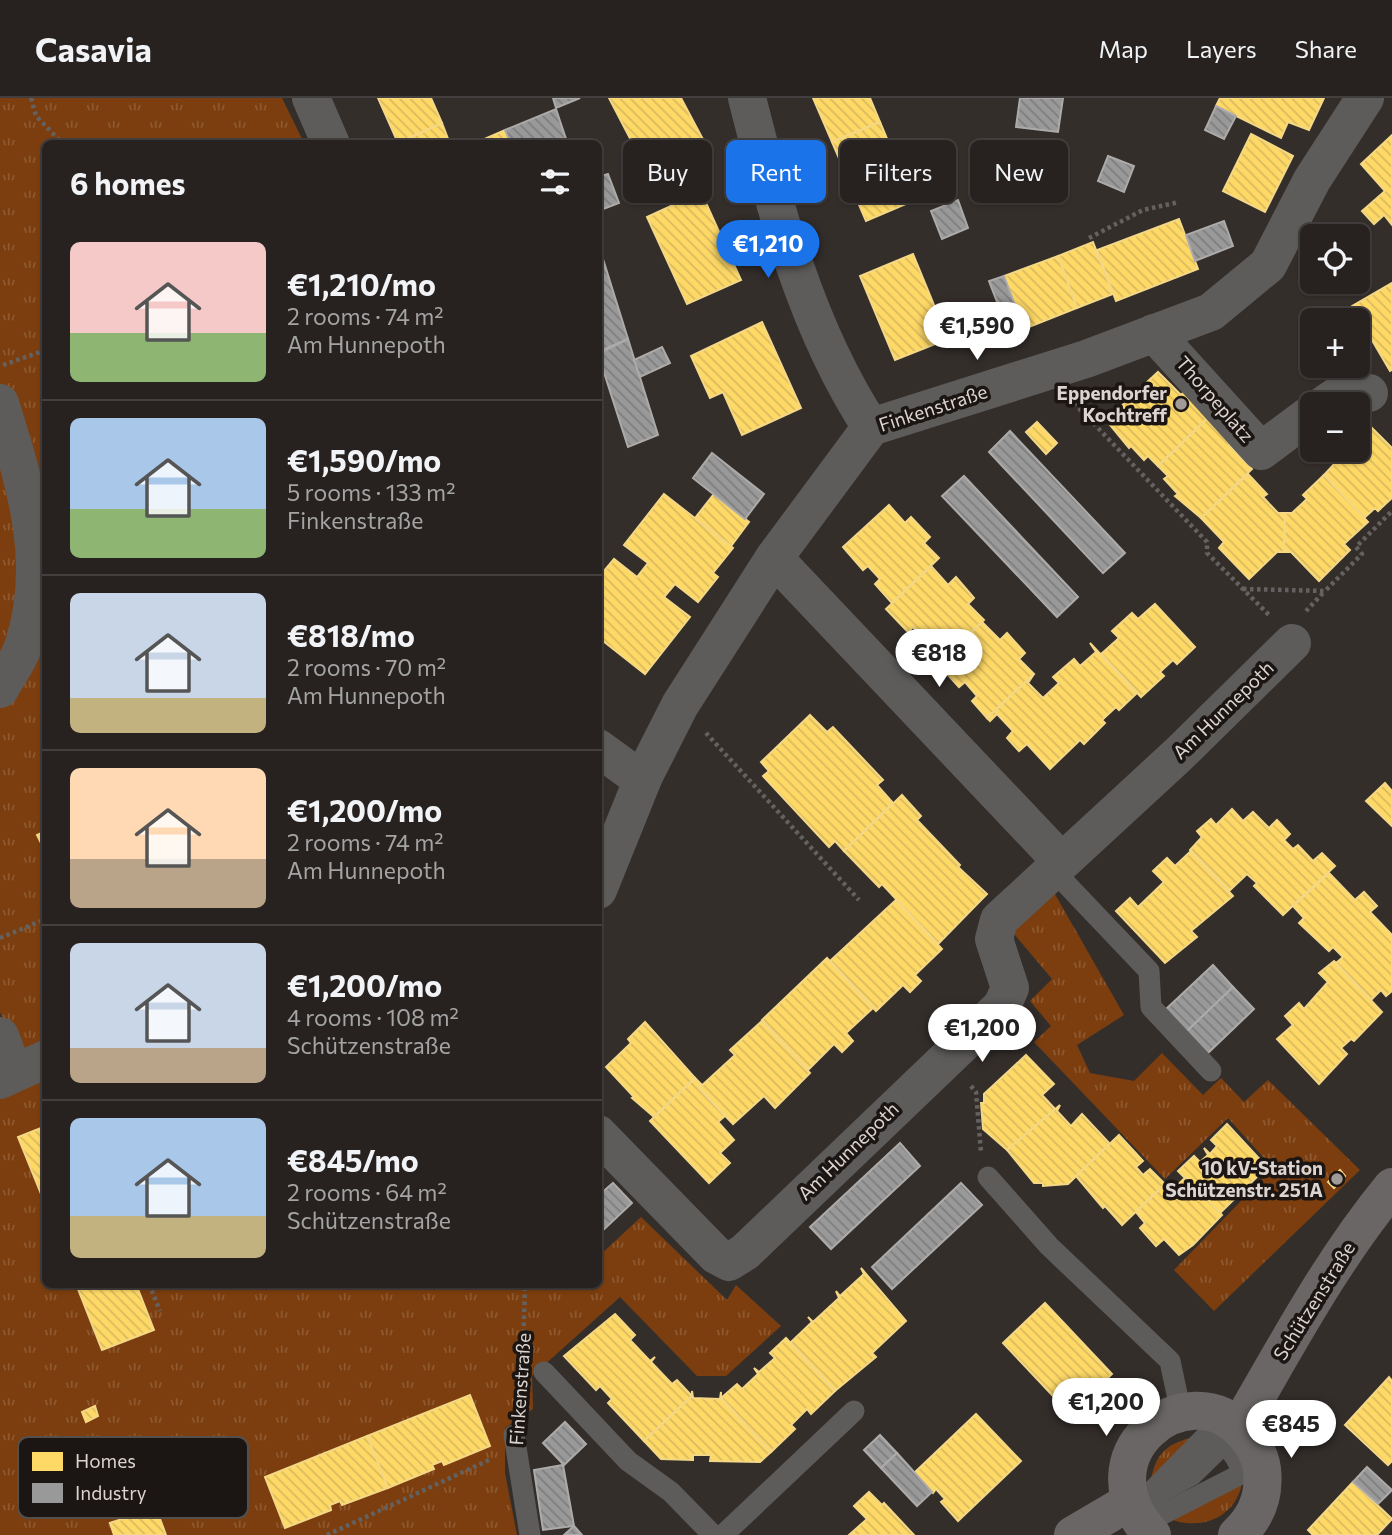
<!DOCTYPE html>
<html lang="en">
<head>
<meta charset="utf-8">
<style>
  :root { --surface:#272220; --page:#332f2d; --text:#f1f3f6; --muted:#a4a4a5; --line:#433f3e; --accent:#1a73e8 }
  body { margin:0; font-family:Commissioner,sans-serif; background:var(--page); color:var(--text); height:100vh; display:flex; flex-direction:column; font-size:26px; white-space:nowrap }
  * { box-sizing:border-box; margin:0 }
  p { font-size:23px; color:var(--muted) }
  .icon { flex:none; width:38px; height:38px; fill:none; stroke:currentColor; stroke-width:2; stroke-linecap:round; stroke-linejoin:round }
  .map { position:relative; flex:1; overflow:hidden }
  .panel { position:absolute; left:42px; top:42px; width:560px; height:1148px; display:flex; flex-direction:column; background:var(--surface); border-radius:10px; box-shadow:0 2px 5px #0004,0 0 0 2px var(--line) }
  .panel>* { flex:none }
  .banner { position:absolute; left:623px; top:42px; width:663px; height:63px; display:flex; gap:14px }
  .buttons { position:absolute; left:1300px; top:126px; display:grid; gap:14px }
  .buttons a { display:grid; place-items:center; width:70px; height:70px; border-radius:10px; background:var(--surface); box-shadow:0 2px 5px #0004,0 0 0 2px var(--line); font-size:35px }
  .price { position:absolute; translate:-50% -60px; padding:0 16px; border-radius:24px; background:#fff; color:#222; font-size:23px; line-height:46px; filter:drop-shadow(0 2px 4px #0008) }
  .price::after { content:''; position:absolute; left:50%; top:42px; width:21px; height:16px; margin-left:-10px; background:inherit; clip-path:polygon(0 0,100% 0,50% 100%) }
  .price.selected { background:var(--accent); color:#fff }
  ul { padding:0; list-style:none }
  li { display:flex; align-items:center; gap:21px; height:175px; padding:0 28px }
  li+li { border-top:2px solid var(--line) }
  li span { display:grid; place-items:center; flex:none; width:196px; height:140px; border-radius:10px; color:#555 }
  li>.icon { margin-inline-start:auto }
  span .icon { width:84px; height:84px; fill:#fffc; stroke-width:1 }
  li b { font-size:30px }
  h2 { display:flex; justify-content:space-between; align-items:center; height:84px; padding:0 28px; font-size:30px }
  .tag { padding:0 24px; border-radius:10px; background:var(--surface); box-shadow:0 2px 5px #0004,0 0 0 2px var(--line); font-size:24px; line-height:63px }
  .tag.selected { background:var(--accent); color:#fff }
  header { display:flex; align-items:center; gap:42px; box-sizing:border-box; height:98px; padding:0 35px; background:var(--surface); border-bottom:2px solid var(--line) }
  header strong { font-size:33px }
  nav { display:flex; gap:38px; margin-inline-start:auto; font-size:24px }
  .map>svg:first-child { display:block }
</style>
</head>
<body>
<header>
<strong>Casavia</strong>
<nav><a>Map</a><a>Layers</a><a>Share</a></nav>
</header>
<div class="map">
<svg width="1392" height="1437" viewBox="0 0 1392 1437">
  <defs>
    <pattern id="grass-tufts" width="24" height="20" patternUnits="userSpaceOnUse" patternTransform="scale(1.75)"><rect width="24" height="20" fill="#7c3e0e"/><path d="M3 7l-1-3M5 7V3M7 7l1-3M15 17l-1-3M17 17v-4M19 17l1-3" fill="none" stroke="#8e5930"/></pattern>
    <pattern id="homes-back-hatch" width="6" height="6" patternUnits="userSpaceOnUse" patternTransform="scale(1.75)"><rect width="6" height="6" fill="#ffd966"/><path d="M-1 5l2 2M0 0l6 6M5-1l2 2" fill="none" stroke="#d9ba5e"/></pattern>
    <pattern id="industry-back-hatch" width="6" height="6" patternUnits="userSpaceOnUse" patternTransform="scale(1.75)"><rect width="6" height="6" fill="#999"/><path d="M-1 5l2 2M0 0l6 6M5-1l2 2" fill="none" stroke="#7f7e7e"/></pattern>
  </defs>
  <rect width="100%" height="100%" fill="#342e2b"/>
  <g fill="url(#grass-tufts)">
    <path d="M0,0H282L304,45L46,46V1186H598L599,1158L641,1119L727,1202L736,1187L781,1228L726,1278H697L620,1199L532,1278L533,1311L505,1330V1375L517,1437H0V989L24,978L0,914Z"/>
    <path d="M1052,791L1124,917L1077,947L1090,975L1134,983L1162,955L1203,997L1221,980L1244,1004L1268,982L1360,1072L1214,1213L1174,1172L1273,1070L1228,1020L1165,1081L1034,944L1051,928L1030,903L1052,881L1010,831Z"/>
    <path d="M1206,1338L1150,1395C1151,1356 1168,1341 1206,1338Z"/>
    <path d="M1243,1375C1242,1420 1198,1437 1161,1417Z"/>
  </g>
  <g fill="url(#homes-back-hatch)" stroke="#f4d886" stroke-width="2">
    <path d="M378,0H431L442,25L398,45Z"/>
    <path d="M609,0H681L706,47L649,77Z"/>
    <path d="M813,0H870L880,24L832,44Z"/>
    <path d="M1220,0H1324L1309,32L1288,24L1281,40L1216,8Z"/>
    <path d="M880,24L913,103L866,123L832,44Z"/>
    <path d="M442,25L450,46H398V45Z"/>
    <path d="M505,32L511,46H473Z"/>
    <path d="M1251,36L1293,58L1265,114L1223,93Z"/>
    <path d="M1392,37V127L1384,117L1374,126L1362,113L1385,93L1361,66Z"/>
    <path d="M701,94L741,182L687,206L647,119Z"/>
    <path d="M1179,121L1198,171L1116,203L1097,152Z"/>
    <path d="M1093,144L1113,196L1077,210L1058,158Z"/>
    <path d="M913,156L948,241L895,262L860,178Z"/>
    <path d="M1058,158L1077,210L1024,231L1004,178Z"/>
    <path d="M1392,185V272L1390,273L1352,208Z"/>
    <path d="M762,224L801,310L742,337L723,294L710,300L691,258Z"/>
    <path d="M1158,274L1181,297L1187,291L1212,316L1158,368L1148,358L1144,362L1131,348L1129,350L1106,322Z"/>
    <path d="M1212,316L1236,341L1229,347L1252,371L1201,420L1175,398L1178,396L1164,381L1168,378L1158,368Z"/>
    <path d="M1037,324L1057,345L1046,356L1026,334Z"/>
    <path d="M1372,330L1392,350V400L1378,413L1375,410L1364,420L1324,377L1337,363L1327,352H1358V343Z"/>
    <path d="M1248,376L1267,396L1263,399L1278,415H1285L1284,454H1277L1249,481L1219,450L1224,444L1201,420Z"/>
    <path d="M1324,377L1368,424L1344,446L1350,452L1319,483L1291,454H1284L1285,415H1292L1307,401L1303,397Z"/>
    <path d="M664,396L733,450L713,475L718,479L698,504L675,486L664,499L690,519L645,576L598,539V480L614,461L637,479L648,465L624,447Z"/>
    <path d="M714,396L749,424L731,448L695,420Z"/>
    <path d="M889,407L905,425L911,419L930,439L924,445L939,460L892,505L875,486L880,481L868,468L863,472L843,449Z"/>
    <path d="M931,468L948,487L956,479L974,500L968,506L984,522L938,566L921,548L927,544L913,529L908,534L886,511Z"/>
    <path d="M1155,506L1195,549L1177,566L1173,562L1160,574L1164,578L1141,599L1101,556L1119,540L1112,533L1132,515L1138,521Z"/>
    <path d="M982,524L1000,542L1007,535L1025,555L1019,561L1034,576L987,620L972,603L977,598L965,584L959,589L938,566Z"/>
    <path d="M1090,545L1137,595L1119,612L1116,609L1102,622L1105,625L1084,646L1080,642L1050,671L1027,646L1019,653L1007,640L1013,633L997,616L990,623L987,620L1034,576L1028,585L1043,600L1059,585L1053,579L1074,561L1080,568L1096,554Z"/>
    <path d="M810,617L827,634L833,629L883,682L877,687L893,705L844,753L835,743L829,749L763,678L769,673L761,664Z"/>
    <path d="M1385,685L1392,693V728L1366,703Z"/>
    <path d="M902,697L921,718L917,722L960,767L958,769L987,796L938,846L882,786L879,789L844,753Z"/>
    <path d="M1232,711L1243,723L1253,714L1269,730L1277,722L1290,736L1284,742L1293,751L1298,747L1313,763L1322,755L1335,768L1283,817L1254,788L1257,785L1247,776L1229,793L1190,752L1202,739L1197,733L1211,721L1216,727Z"/>
    <path d="M46,733V755L37,737Z"/>
    <path d="M1191,753L1233,798L1191,833L1197,839L1165,865L1116,813L1130,800L1138,809L1164,784L1153,773L1167,760L1175,768Z"/>
    <path d="M1329,775L1355,802L1364,794L1377,808L1370,814L1392,837V893L1386,898L1381,892L1371,902L1336,865L1343,859L1333,849L1329,853L1299,825L1304,820L1293,808Z"/>
    <path d="M896,802L942,851L915,877L921,883L910,894L903,887L876,913L830,863Z"/>
    <path d="M827,860L873,910L846,935L853,943L842,954L834,946L808,972L762,922Z"/>
    <path d="M1334,863L1382,914L1354,943L1351,941L1341,950L1347,956L1319,986L1277,941L1293,927L1285,918L1299,905L1304,911L1328,884L1319,875Z"/>
    <path d="M762,923L810,975L775,1010L764,998L733,1026L699,990L735,957L730,952Z"/>
    <path d="M645,924L695,980L654,1019L632,1000L634,999L606,969L631,945L628,941Z"/>
    <path d="M1026,957L1054,986L1042,997L1056,1012L1007,1052L983,1031L981,1005H984V996Z"/>
    <path d="M695,980L702,987L699,990L725,1018L718,1024L734,1042L720,1055L730,1065L709,1085L650,1023Z"/>
    <path d="M1060,1007L1057,1013L1071,1028L1082,1016L1110,1046L1068,1086L1043,1088V1085H1034L1007,1052Z"/>
    <path d="M1227,1026L1267,1069L1220,1115L1178,1073L1194,1058L1200,1064L1208,1057L1204,1050L1210,1056L1217,1048L1211,1042Z"/>
    <path d="M46,1028V1108L18,1039Z"/>
    <path d="M1119,1037L1143,1063L1136,1069L1143,1077L1150,1071L1165,1086L1122,1127L1105,1108L1103,1110L1076,1078Z"/>
    <path d="M1340,1072L1345,1078L1334,1090L1328,1084Z"/>
    <path d="M1186,1079L1222,1117L1193,1147L1179,1157L1164,1141L1156,1148L1140,1130L1145,1125L1136,1114L1165,1086L1171,1093Z"/>
    <path d="M861,1170L906,1223L872,1255L876,1259L835,1293L790,1245L812,1224L808,1219L813,1224L839,1200L836,1193L840,1198L864,1176Z"/>
    <path d="M76,1186H136L154,1232L102,1252Z"/>
    <path d="M1045,1205L1112,1276L1070,1316L1003,1245Z"/>
    <path d="M615,1216L635,1237L630,1242L650,1263L655,1259L651,1264L672,1286L677,1282L692,1298L644,1343L608,1305L612,1301L600,1288L596,1292L564,1258Z"/>
    <path d="M786,1240L835,1293L811,1316L807,1311L791,1327L795,1331L771,1354L721,1300L737,1286L742,1291L758,1276L754,1270L759,1274L775,1260L770,1255Z"/>
    <path d="M1389,1279L1392,1283V1363L1388,1367L1345,1327Z"/>
    <path d="M692,1293L693,1300L720,1301L721,1294V1300L771,1354L760,1364L710,1363L711,1357H693V1362L661,1361L644,1343L692,1298Z"/>
    <path d="M470,1297L490,1348L444,1367L442,1363L432,1367L434,1371L388,1390L367,1338Z"/>
    <path d="M95,1308L98,1318L86,1324L82,1314Z"/>
    <path d="M976,1316L1021,1363L958,1423L941,1404L945,1401L936,1391L933,1395L914,1375Z"/>
    <path d="M367,1338L388,1390L342,1407L340,1403L330,1407L331,1412L285,1430L265,1379Z"/>
    <path d="M1353,1384L1392,1421L1377,1437H1313L1308,1432Z"/>
    <path d="M869,1394L882,1407L884,1405L914,1437H849L867,1421L854,1408Z"/>
    <path d="M156,1410L166,1437H114L110,1425Z"/>
  </g>
  <g fill="url(#industry-back-hatch)" stroke="#adabaa" stroke-width="2">
    <path d="M553,0H580L556,10Z"/>
    <path d="M1020,0H1063L1058,34L1016,29Z"/>
    <path d="M1216,8L1236,18L1224,41L1205,32Z"/>
    <path d="M556,11L566,41L554,46H511L505,32Z"/>
    <path d="M1108,58L1134,68L1124,94L1098,83Z"/>
    <path d="M608,76L619,105L598,113V79Z"/>
    <path d="M958,102L968,130L942,141L931,113Z"/>
    <path d="M1224,123L1233,148L1195,163L1186,137Z"/>
    <path d="M603,161L628,241L598,254V163Z"/>
    <path d="M1004,178L1022,226L1008,232L989,183Z"/>
    <path d="M998,206L1008,232L982,241L972,215Z"/>
    <path d="M628,241L658,337L628,349L598,256Z"/>
    <path d="M662,249L670,265L640,279L634,262Z"/>
    <path d="M1010,333L1125,455L1103,475L989,354Z"/>
    <path d="M712,355L764,396L745,421L693,380Z"/>
    <path d="M964,378L1078,499L1057,519L942,398Z"/>
    <path d="M1213,867L1233,889L1187,933L1166,911Z"/>
    <path d="M1233,889L1254,911L1208,955L1187,933Z"/>
    <path d="M900,1045L920,1068L831,1151L810,1129Z"/>
    <path d="M613,1085L632,1105L598,1137V1098Z"/>
    <path d="M961,1085L982,1107L892,1191L872,1169Z"/>
    <path d="M565,1324L586,1346L564,1367L543,1345Z"/>
    <path d="M880,1337L897,1355L881,1370L864,1352Z"/>
    <path d="M897,1355L932,1394L917,1408L881,1370Z"/>
    <path d="M563,1367L574,1428L543,1432L534,1372Z"/>
    <path d="M1367,1369L1392,1392L1378,1406L1353,1384Z"/>
    <path d="M574,1428L582,1437H564Z"/>
  </g>
  <g fill="none" stroke-linecap="round" stroke-linejoin="round">
    <g stroke="#646261" stroke-width="4.5" stroke-dasharray="3.5 3.5" stroke-linecap="butt">
      <path d="M31,0L36,18L63,46"/>
      <path d="M1089,140L1143,112L1179,104"/>
      <path d="M3,267L46,252"/>
      <path d="M1074,305L1207,444V455L1270,518"/>
      <path d="M1243,491L1325,493L1362,456L1356,449L1392,413"/>
      <path d="M1306,513L1324,494"/>
      <path d="M706,635L859,802"/>
      <path d="M0,840L46,821"/>
      <path d="M971,988L976,994L981,1054"/>
      <path d="M149,1186L160,1213"/>
      <path d="M523,1256L525,1186"/>
      <path d="M517,1311L519,1289"/>
      <path d="M327,1437L489,1362"/>
    </g>
    <g stroke="#5e5c5b" stroke-width="21">
      <path d="M1052,771L1149,873L1151,909L1211,973"/>
      <path d="M988,1079L1049,1148L1170,1263L1181,1315"/>
      <path d="M544,1274L628,1363L671,1394L713,1437"/>
      <path d="M514,1337L530,1437"/>
      <path d="M1206,1338C1227,1345 1235,1355 1243,1375L1161,1417L1154,1408L1150,1395Z"/>
      <path d="M1161,1394L1192,1377L1233,1337"/>
      <path d="M723,1437L854,1313"/>
    </g>
    <g stroke="#5e5c5b" stroke-width="38">
      <path d="M311,0L331,46"/>
      <path d="M747,0C776,113 806,230 871,329"/>
      <path d="M1154,235L1261,353L1312,315"/>
      <path d="M0,305C25,386 51,464 23,549C18,563 7,578 0,591"/>
      <path d="M1325,306L1338,297L1369,295"/>
      <path d="M774,460L1061,763"/>
      <path d="M598,650L642,682"/>
      <path d="M598,792L644,678L680,607L774,460L871,329L1086,261L1211,214L1268,167L1312,82L1365,0"/>
      <path d="M0,938L14,975"/>
      <path d="M0,982L46,961"/>
      <path d="M598,1036L716,1157L729,1164L745,1154L1002,908L1010,890L994,841L999,822L1179,656L1292,545"/>
    </g>
    <g stroke="#696665" stroke-width="38">
      <path d="M1239,1329C1287,1247 1331,1163 1392,1089"/>
      <path d="M1073,1437L1129,1404"/>
      <path d="M1152,1437C1078,1358 1187,1272 1243,1334C1252,1344 1260,1356 1262,1371C1265,1397 1257,1419 1237,1437"/>
    </g>
  </g>
  <g fill="#a19a96" stroke="#1b1613" stroke-width="2.5">
    <circle cx="1181" cy="306" r="7"/>
    <circle cx="1337" cy="1081" r="7"/>
  </g>
  <g text-anchor="middle" stroke-width="7" stroke-linejoin="round" paint-order="stroke">
    <g font-size="19" font-weight="bold" fill="#dbd4d0" stroke="#1b1613" text-anchor="end">
      <text x="1167" y="302">Eppendorfer<tspan x="1167" dy="22">Kochtreff</tspan></text>
      <text x="1323" y="1077">10 kV-Station<tspan x="1323" dy="22">Schützenstr. 251A</tspan></text>
    </g>
    <g font-size="19" fill="#dbd4d0" stroke="#1b1613">
      <text transform="translate(1215 301) rotate(49)" y="7">Thorpeplatz</text>
      <text transform="translate(933 310) rotate(-18)" y="7">Finkenstraße</text>
      <text transform="translate(1223 612) rotate(-44)" y="7">Am Hunnepoth</text>
      <text transform="translate(848 1053) rotate(-44)" y="7">Am Hunnepoth</text>
      <text transform="translate(1314 1203) rotate(-58)" y="7">Schützenstraße</text>
      <text transform="translate(520 1291) rotate(-86)" y="7">Finkenstraße</text>
    </g>
  </g>
  <rect x="18" y="1339" width="230" height="81" rx="10" fill="#1b1613" stroke="#554f4c" stroke-width="2"/>
  <rect x="32" y="1354" width="31" height="19" fill="#ffd966"/>
  <rect x="32" y="1385" width="31" height="20" fill="#999"/>
  <g font-size="19" fill="#dbd4d0">
    <text x="75" y="1370">Homes</text>
    <text x="75" y="1402">Industry</text>
  </g>
</svg>
<div class="buttons">
<a><svg class="icon" aria-label="locate" viewBox="0 0 24 24"><circle cx="12" cy="12" r="6"/><path d="M12 2v4M12 18v4M2 12h4M18 12h4"/></svg></a>
<a>+</a>
<a>−</a>
</div>
<b class="price selected" style="left:768px;top:182px">€1,210</b>
<b class="price" style="left:977px;top:264px">€1,590</b>
<b class="price" style="left:939px;top:591px">€818</b>
<b class="price" style="left:982px;top:966px">€1,200</b>
<b class="price" style="left:1106px;top:1340px">€1,200</b>
<b class="price" style="left:1291px;top:1362px">€845</b>
<div class="banner">
<a class="tag">Buy</a>
<a class="tag selected">Rent</a>
<a class="tag">Filters</a>
<a class="tag">New</a>
</div>
<section class="panel">
<h2>6 homes<svg class="icon" aria-label="filters" viewBox="0 0 24 24"><path d="M4 7h16M4 17h16"/><circle cx="9" cy="7" r="2"/><circle cx="15" cy="17" r="2"/></svg></h2>
<ul>
<li><span style="background:linear-gradient(#f6c9c9 65%,#8fb573 0)"><svg class="icon" aria-label="home" viewBox="0 0 24 24"><path d="M3 11l9-7 9 7M6 9v11h12V9"/></svg></span><div><b>€1,210/mo</b><p>2 rooms · 74 m²</p><p>Am Hunnepoth</p></div></li>
<li><span style="background:linear-gradient(#a9c7e8 65%,#8fb573 0)"><svg class="icon" aria-label="home" viewBox="0 0 24 24"><path d="M3 11l9-7 9 7M6 9v11h12V9"/></svg></span><div><b>€1,590/mo</b><p>5 rooms · 133 m²</p><p>Finkenstraße</p></div></li>
<li><span style="background:linear-gradient(#c9d6e8 75%,#c2b280 0)"><svg class="icon" aria-label="home" viewBox="0 0 24 24"><path d="M3 11l9-7 9 7M6 9v11h12V9"/></svg></span><div><b>€818/mo</b><p>2 rooms · 70 m²</p><p>Am Hunnepoth</p></div></li>
<li><span style="background:linear-gradient(#ffd9b3 65%,#b9a48a 0)"><svg class="icon" aria-label="home" viewBox="0 0 24 24"><path d="M3 11l9-7 9 7M6 9v11h12V9"/></svg></span><div><b>€1,200/mo</b><p>2 rooms · 74 m²</p><p>Am Hunnepoth</p></div></li>
<li><span style="background:linear-gradient(#c9d6e8 75%,#b9a48a 0)"><svg class="icon" aria-label="home" viewBox="0 0 24 24"><path d="M3 11l9-7 9 7M6 9v11h12V9"/></svg></span><div><b>€1,200/mo</b><p>4 rooms · 108 m²</p><p>Schützenstraße</p></div></li>
<li><span style="background:linear-gradient(#a9c7e8 70%,#c2b280 0)"><svg class="icon" aria-label="home" viewBox="0 0 24 24"><path d="M3 11l9-7 9 7M6 9v11h12V9"/></svg></span><div><b>€845/mo</b><p>2 rooms · 64 m²</p><p>Schützenstraße</p></div></li>
</ul>
</section>
</div>
</body>
</html>
